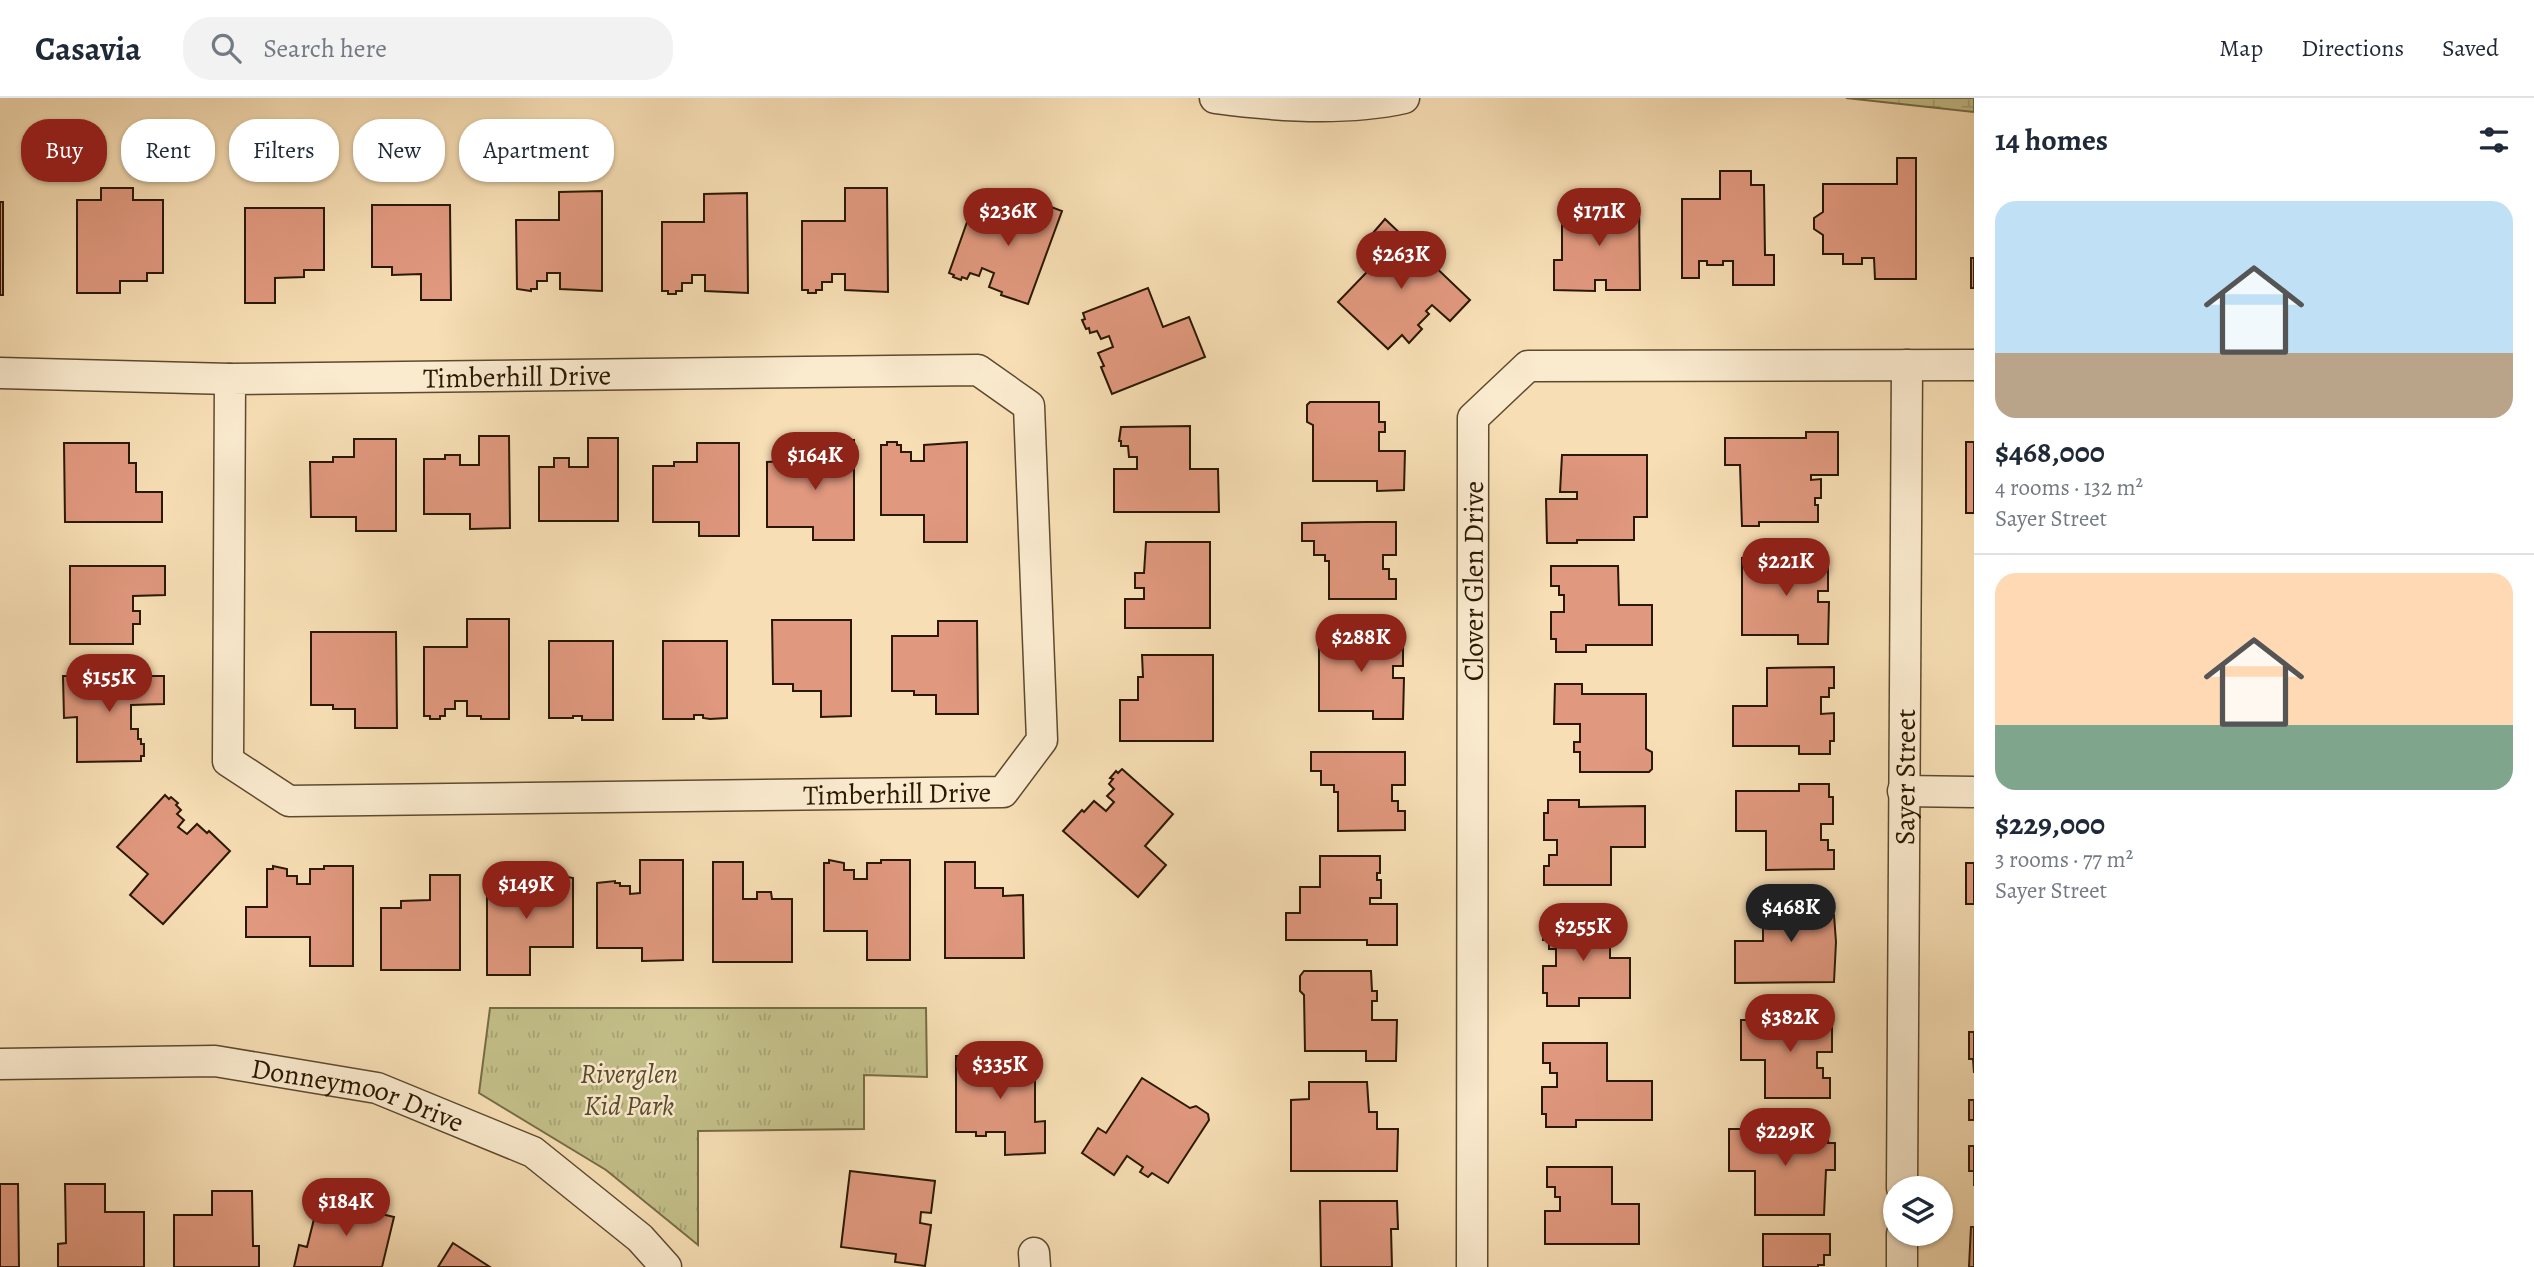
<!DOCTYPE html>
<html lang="en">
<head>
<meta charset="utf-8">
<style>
  :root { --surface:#fff; --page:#f2f2f3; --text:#1f2937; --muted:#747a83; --line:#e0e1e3; --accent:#8f2418 }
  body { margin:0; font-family:Alegreya,serif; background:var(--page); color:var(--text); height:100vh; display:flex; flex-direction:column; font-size:26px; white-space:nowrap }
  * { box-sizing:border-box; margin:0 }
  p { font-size:23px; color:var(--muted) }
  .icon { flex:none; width:38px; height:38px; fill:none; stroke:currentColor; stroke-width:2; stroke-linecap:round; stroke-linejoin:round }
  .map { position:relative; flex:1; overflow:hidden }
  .sheet { display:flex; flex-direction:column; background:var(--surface); width:560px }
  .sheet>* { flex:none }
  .banner { position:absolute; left:21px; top:21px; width:665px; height:63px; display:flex; gap:14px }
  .fabs { position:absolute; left:1883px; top:1078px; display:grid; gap:14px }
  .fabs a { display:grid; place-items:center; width:70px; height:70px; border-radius:50%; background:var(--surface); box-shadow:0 2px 5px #0004; font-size:35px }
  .price { position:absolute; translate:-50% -60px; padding:0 16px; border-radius:24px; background:var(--accent); color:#fff; font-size:23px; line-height:46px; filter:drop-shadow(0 2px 4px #0008) }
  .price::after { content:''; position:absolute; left:50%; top:42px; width:21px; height:16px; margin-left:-10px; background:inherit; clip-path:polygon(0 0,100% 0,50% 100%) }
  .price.active { background:#222; color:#fff }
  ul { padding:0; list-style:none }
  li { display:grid; align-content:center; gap:14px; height:371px; padding:0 21px }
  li+li { border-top:2px solid var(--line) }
  li span { display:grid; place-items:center; height:217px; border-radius:21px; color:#555 }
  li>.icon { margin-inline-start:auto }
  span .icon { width:126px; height:126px; fill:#fffc; stroke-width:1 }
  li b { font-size:30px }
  h2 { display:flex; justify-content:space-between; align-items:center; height:84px; padding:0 21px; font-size:30px }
  .pill { padding:0 24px; border-radius:28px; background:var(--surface); box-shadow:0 2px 5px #0004; font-size:24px; line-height:63px }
  .pill.active { background:var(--accent); color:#fff }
  header { display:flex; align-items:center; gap:42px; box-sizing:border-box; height:98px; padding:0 35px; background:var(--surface); border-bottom:2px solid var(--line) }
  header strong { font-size:33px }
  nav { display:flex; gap:38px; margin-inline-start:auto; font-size:24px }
  .search { width:490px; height:63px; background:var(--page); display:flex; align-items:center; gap:18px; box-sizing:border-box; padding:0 24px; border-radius:28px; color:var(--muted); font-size:26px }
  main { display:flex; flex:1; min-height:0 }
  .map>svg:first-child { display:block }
</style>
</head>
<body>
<header>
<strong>Casavia</strong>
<div class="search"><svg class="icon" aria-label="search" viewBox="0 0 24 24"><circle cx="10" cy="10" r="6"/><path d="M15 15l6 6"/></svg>Search here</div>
<nav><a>Map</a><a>Directions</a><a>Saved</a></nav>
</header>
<main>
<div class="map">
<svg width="1974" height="1169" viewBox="0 0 1974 1169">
  <defs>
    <pattern id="wetland-marsh" width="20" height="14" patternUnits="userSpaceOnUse" patternTransform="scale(1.75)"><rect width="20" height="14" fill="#c3bf89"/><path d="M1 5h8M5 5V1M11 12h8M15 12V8" fill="none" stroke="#a8a375"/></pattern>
    <pattern id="park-tufts" width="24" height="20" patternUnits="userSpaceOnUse" patternTransform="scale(1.75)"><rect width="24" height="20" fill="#c3bf89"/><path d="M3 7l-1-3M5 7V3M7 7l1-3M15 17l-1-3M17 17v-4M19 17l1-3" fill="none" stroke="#a8a375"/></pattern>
  </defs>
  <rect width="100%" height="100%" fill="#f7deb4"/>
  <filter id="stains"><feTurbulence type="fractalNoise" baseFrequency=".00286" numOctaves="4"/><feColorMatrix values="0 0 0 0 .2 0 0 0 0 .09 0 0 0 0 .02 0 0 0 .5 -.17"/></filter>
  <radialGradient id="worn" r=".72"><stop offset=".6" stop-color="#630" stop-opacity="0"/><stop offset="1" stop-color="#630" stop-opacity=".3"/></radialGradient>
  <path fill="url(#wetland-marsh)" stroke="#766c46" stroke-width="2" d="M1846,0H1974V14Z"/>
  <path fill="url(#park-tufts)" stroke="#766c46" stroke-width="2" d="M490,910H926L927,979L864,977V1031L698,1033V1147L606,1072L479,995Z"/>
  <g fill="#e0987e" stroke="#2a1802" stroke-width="2">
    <path d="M1897,60H1916V181H1875L1874,160H1862V166H1843V156H1823V137L1814,131V120L1823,114V86H1897Z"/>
    <path d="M1720,73H1751V87H1764L1765,157H1774V187H1733V163H1723V167H1707V163H1699V180H1682V101H1720Z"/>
    <path d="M101,90H133V102H163V175H147V183H120V195H77V102H101Z"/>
    <path d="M845,90H887L888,194L845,192V176H832V184H822V192H816V195H808V192H802V123H845Z"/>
    <path d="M602,93V193L560,191V175H547V183H537V191H531V193L517,191L516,122H559V94Z"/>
    <path d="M747,95L748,195L705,193V177H692V185H682V193H676V196H668V193H662V124H704V96Z"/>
    <path d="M1022,98L1062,113L1028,206L1001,197L1002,194L989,189L994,175L982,170L979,178L970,175L967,181L962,179L961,182L953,179L954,177L949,175L972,110L1012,125Z"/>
    <rect x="0" y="104" width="3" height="93"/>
    <path d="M1562,106H1639L1640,192H1606V182H1595V193L1554,192V162H1562Z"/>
    <path d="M372,107H450L451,202H421V176L392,177V169H372Z"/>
    <path d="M245,110H324V172H304V179L275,180V205H245Z"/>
    <path d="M1385,121L1470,202L1450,223L1432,207L1426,213L1429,216L1418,227L1422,231L1409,245L1402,237L1388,251L1338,204L1390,150L1373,135Z"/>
    <rect x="1971" y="160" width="3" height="30"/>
    <path d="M1148,190L1163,229L1189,219L1205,259L1112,296L1101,269L1104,268L1098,255L1113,249L1109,238L1101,241L1097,233L1090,235L1089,230L1086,231L1082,222L1085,221L1083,215Z"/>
    <path d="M1310,304H1379V324H1385V334H1379V353H1405L1404,392L1377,393V383H1313V327L1307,324V307Z"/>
    <path d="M1190,328V371H1218L1219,414H1114V371H1137V359H1129L1128,348H1121V343H1119L1121,329Z"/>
    <path d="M1806,334H1838V377H1811V382L1821,381V400H1815V407H1818V424H1759V428H1742L1740,367H1725V340H1806Z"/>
    <path d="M479,338H509L510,430L470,431V416H424V361H445V357H460V367H479Z"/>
    <path d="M588,340H618V423H539V369H554V360H569V369H588Z"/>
    <path d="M354,341H396V433H356V419H311L310,364H333V359H354Z"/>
    <path d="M811,342H854V442H813V429H767V364L784,363L790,364V368H800V374H811Z"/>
    <path d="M887,344H897V347H901V354H911V363H924V347L967,344V444H924V417H881V347H887Z"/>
    <rect x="1966" y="344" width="8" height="71"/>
    <path d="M64,345H129V365H136V394H162V424H65Z"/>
    <path d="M697,345H739V438H699V424H653V368H674V364H697Z"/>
    <path d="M1562,357H1647V419H1634V442H1577V445H1547L1546,401H1577V394H1560Z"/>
    <path d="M1366,424H1396V457H1383V471H1389V481H1396V501H1329V463H1325V457H1314V443H1302V425Z"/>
    <path d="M1146,444H1210V530H1125V501H1144V490H1135V475H1144Z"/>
    <path d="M1742,460H1828V493H1818V504H1829L1828,546H1798V537H1742Z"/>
    <path d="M70,468H165V497L133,498V513H140V526H133V546H70Z"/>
    <path d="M1551,468H1618L1619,507H1652V547H1586V554H1556V541H1551V514H1564V497H1559V488H1551Z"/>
    <path d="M467,521H509V621H481V618H467V603H455V611H445V618H440V621H430V618H424V549H467Z"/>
    <path d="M772,522H851V618L821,619V593H793V586H773Z"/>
    <path d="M938,523H977L978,616H936V597H914V593H892V538H938Z"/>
    <path d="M311,534H396L397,630H355V611H333V607H311Z"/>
    <path d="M1319,536H1403V568H1393V580H1404L1403,621H1373V613H1319Z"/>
    <path d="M549,543H613V622H582V618H573V620H549Z"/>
    <path d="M663,543H727V620L710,621L703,620V617H694V621H663Z"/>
    <path d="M1142,557H1213V643H1120V602H1138V579H1143Z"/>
    <path d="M1834,569V590H1829V599H1821V616L1834,615V643H1830V656H1799V648H1733V608H1767V570Z"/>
    <path d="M63,578H164V606L131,607V631H138V641H141V646H144V658H141V663L77,664V619L64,620Z"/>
    <path d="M1555,586H1582V596H1646V651L1652,654V671L1649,674H1580V654H1574V644H1580V626H1554Z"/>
    <path d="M1311,654H1405V687H1392V703H1398V713H1405V732L1338,733V694H1334V687H1321V673H1311Z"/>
    <path d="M1122,671L1173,716L1145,748L1166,767L1138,799L1063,733L1082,712L1084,714L1094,703L1106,713L1114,704L1107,698L1114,691L1109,686L1113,681L1110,680L1116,673L1118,675Z"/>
    <path d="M1799,686H1829V699H1833V726H1821V742H1828V752H1834V771L1766,772V733H1736V693H1799Z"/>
    <path d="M165,697L169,701L171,699L178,705L176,707L181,712L177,716L184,722L178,729L187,736L197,726L207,735L209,733L230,753L163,826L130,797L148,776L117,749Z"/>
    <path d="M1548,702H1579V709L1645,708V749H1611V787H1544V768H1549V757H1557V742H1544V715H1548Z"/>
    <path d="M1320,758H1380V775H1377V782H1381V800H1370V806H1397V847H1367V842H1286V815H1300V789H1320Z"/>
    <path d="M640,762H683V862L642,863V850H597V785L615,783V785H620V788H630V796L640,795Z"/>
    <path d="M829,762L844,765V772H854V781H867V765H881V762H910V862H867V833H824V765H829Z"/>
    <path d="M713,764H743V801H757V794H771L772,801H792V864H713Z"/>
    <path d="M945,764H975V790H1003V798L1023,797L1024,860H945Z"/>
    <rect x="1966" y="765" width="8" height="41"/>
    <path d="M273,768L287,771V778H297V786H310V771H324V768H353V868H310V839H246V809H267V771H273Z"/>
    <path d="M430,777H460V872H381V810H401V803L430,802Z"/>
    <path d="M487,777H515V780H530V796H543V787H553L552,780H558V777L573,780V849H530V877H487Z"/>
    <path d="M1763,799H1831V817H1834L1836,844L1834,884L1735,885V843H1763Z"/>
    <path d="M1543,822H1610V860H1630V900H1579V908H1547V895H1543V868H1556V851H1549V842H1543Z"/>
    <path d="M1304,873H1371L1372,893H1377V903H1372V922H1397L1396,963H1366V953H1305L1304,897L1300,893V878Z"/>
    <path d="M1797,914H1828V927H1832V954H1817V970H1823V980H1830V1000H1765V962H1741V922H1797Z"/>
    <path d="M1969,934H1974V975L1973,961H1969Z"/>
    <path d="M1543,945H1607V983H1652V1022H1576V1029H1546V1016H1542V989H1557V975H1550V965H1543Z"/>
    <path d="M956,958H1035V1024L1045,1023V1055L1005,1057V1034H986V1038H976V1034H956Z"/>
    <path d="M1142,980L1190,1010L1196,1008L1208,1016L1209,1022L1168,1085L1152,1075L1148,1079L1140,1074L1143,1069L1127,1058L1114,1077L1082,1055L1098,1030L1106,1035Z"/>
    <path d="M1309,984H1367L1369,1014H1377V1031H1398L1397,1073H1291V1002L1309,1001Z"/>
    <rect x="1969" y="1002" width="5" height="20"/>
    <path d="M1729,1031H1828V1045H1835V1072H1826L1824,1117H1755V1073H1729Z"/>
    <path d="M1969,1048H1974V1088V1073H1969Z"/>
    <path d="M1547,1069H1612V1106H1639V1146H1545V1113H1560V1099H1555V1089H1547Z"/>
    <path d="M850,1073L935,1083L931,1115L921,1114L920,1125L931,1127L925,1168L895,1164L896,1156L841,1149Z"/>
    <path d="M0,1086H18L19,1169H0Z"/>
    <path d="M65,1086H105V1114H144V1169H58V1146L66,1145Z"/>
    <path d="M212,1093H252L253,1148H259V1169H174V1117H212Z"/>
    <path d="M319,1101L394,1119L382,1169H294L299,1147L307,1149Z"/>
    <path d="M1320,1103H1397L1398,1131H1391L1392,1169H1321Z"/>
    <path d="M1971,1129H1974V1169H1969Z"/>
    <path d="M1763,1136H1830V1157H1824V1167H1818V1169H1763Z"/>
    <path d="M453,1145L490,1169H438Z"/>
  </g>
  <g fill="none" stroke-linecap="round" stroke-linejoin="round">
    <defs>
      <g id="minor">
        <path d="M1215,0C1274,8 1346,13 1404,0"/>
        <path d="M978,272L1029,308L1042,642L1003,694L289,703L228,663L230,281Z"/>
        <path d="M0,275L230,281"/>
        <path d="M1903,693L1974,694"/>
        <path id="s1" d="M0,966L215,963L377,990L533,1054L640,1140L666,1169"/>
        <path id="s2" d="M1902,1090L1907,267"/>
        <path d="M1034,1155L1035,1169"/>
        <path id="s3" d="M1472,1169L1473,320L1528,268L1974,267"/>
        <path d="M1902,1169V1136"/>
      </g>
    </defs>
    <use href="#minor" stroke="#5d4a2e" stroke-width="33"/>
    <use href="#minor" stroke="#faeace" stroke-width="30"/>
  </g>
  <g text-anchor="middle" stroke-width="5" stroke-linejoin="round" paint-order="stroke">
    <g font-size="28" fill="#2a1802" stroke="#faeace">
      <text transform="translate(517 278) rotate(-1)" y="10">Timberhill Drive</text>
      <text dy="10" stroke="none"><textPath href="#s3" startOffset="686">Clover Glen Drive</textPath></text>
      <text dy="10" stroke="none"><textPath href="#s2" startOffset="411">Sayer Street</textPath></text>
      <text transform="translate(897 695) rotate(-1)" y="10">Timberhill Drive</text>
      <text dy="10" stroke="none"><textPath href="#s1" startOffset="362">Donneymoor Drive</textPath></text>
    </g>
    <g font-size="28" font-style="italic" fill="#584a2a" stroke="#faeace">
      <text x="629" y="985">Riverglen<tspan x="629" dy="32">Kid Park</tspan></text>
    </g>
  </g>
  <rect width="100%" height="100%" filter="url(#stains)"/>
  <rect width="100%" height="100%" fill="url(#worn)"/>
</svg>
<div class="fabs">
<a><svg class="icon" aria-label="layers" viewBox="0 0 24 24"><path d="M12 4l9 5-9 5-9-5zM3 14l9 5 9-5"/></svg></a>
</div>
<b class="price" style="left:1008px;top:150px">$236K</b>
<b class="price" style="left:1599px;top:150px">$171K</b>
<b class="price" style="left:1401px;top:193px">$263K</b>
<b class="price" style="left:815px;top:394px">$164K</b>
<b class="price" style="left:1786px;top:500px">$221K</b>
<b class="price" style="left:1361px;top:576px">$288K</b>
<b class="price" style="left:109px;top:616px">$155K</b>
<b class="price" style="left:526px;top:823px">$149K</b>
<b class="price active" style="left:1791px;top:846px">$468K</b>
<b class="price" style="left:1583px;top:865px">$255K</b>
<b class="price" style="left:1790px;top:956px">$382K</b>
<b class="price" style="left:1000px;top:1003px">$335K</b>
<b class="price" style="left:1785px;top:1070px">$229K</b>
<b class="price" style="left:346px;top:1140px">$184K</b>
<div class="banner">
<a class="pill active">Buy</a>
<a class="pill">Rent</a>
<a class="pill">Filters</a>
<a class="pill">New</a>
<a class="pill">Apartment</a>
</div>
</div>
<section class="sheet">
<h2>14 homes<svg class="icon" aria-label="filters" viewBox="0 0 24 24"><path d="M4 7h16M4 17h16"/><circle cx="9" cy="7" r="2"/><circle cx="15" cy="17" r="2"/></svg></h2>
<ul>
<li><span style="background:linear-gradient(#bfe0f5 70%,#b9a48a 0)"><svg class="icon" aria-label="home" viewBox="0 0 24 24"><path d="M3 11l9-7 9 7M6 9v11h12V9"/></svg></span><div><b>$468,000</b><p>4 rooms · 132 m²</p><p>Sayer Street</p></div></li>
<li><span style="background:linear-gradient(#ffd9b3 70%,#7fa58c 0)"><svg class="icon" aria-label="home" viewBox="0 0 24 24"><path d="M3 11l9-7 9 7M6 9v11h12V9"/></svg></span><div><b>$229,000</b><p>3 rooms · 77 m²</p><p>Sayer Street</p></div></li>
</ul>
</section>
</main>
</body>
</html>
